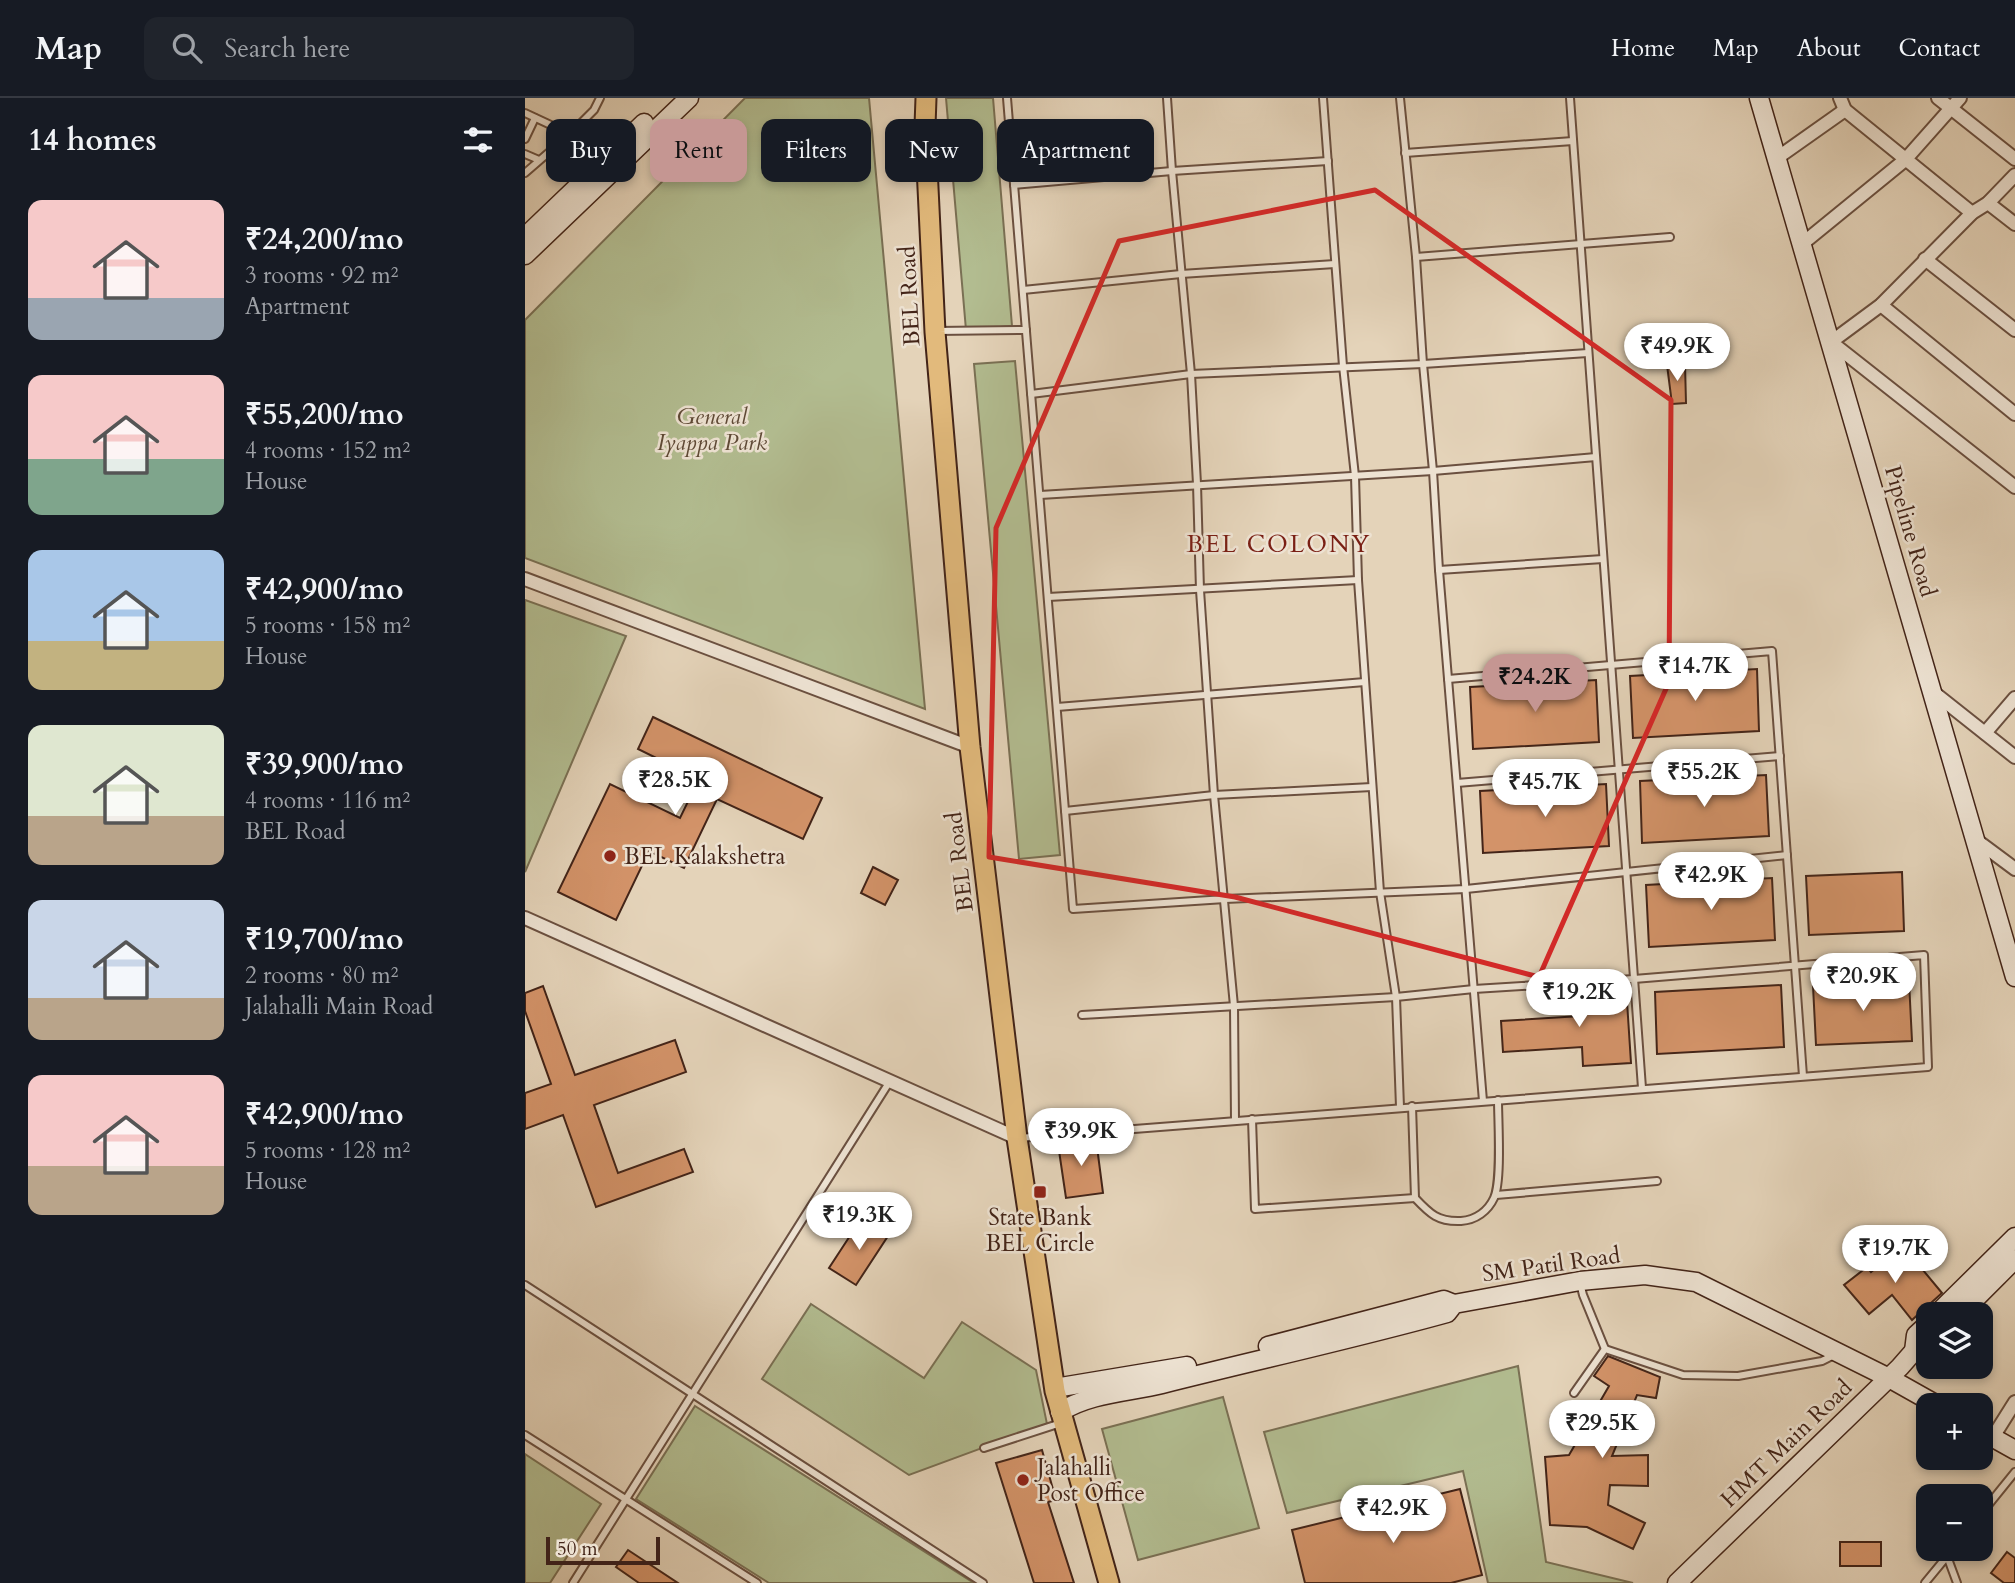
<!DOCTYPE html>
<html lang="en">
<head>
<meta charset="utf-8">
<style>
  :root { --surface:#171b24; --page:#20242c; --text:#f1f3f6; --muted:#9ea1a6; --line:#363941; --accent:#c59692 }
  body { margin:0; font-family:Cardo,serif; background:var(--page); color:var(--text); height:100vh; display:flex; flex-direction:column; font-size:26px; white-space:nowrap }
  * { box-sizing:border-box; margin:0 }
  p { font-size:23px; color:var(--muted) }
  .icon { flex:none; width:38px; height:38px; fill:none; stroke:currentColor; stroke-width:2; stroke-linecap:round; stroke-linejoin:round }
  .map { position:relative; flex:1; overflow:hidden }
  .details { display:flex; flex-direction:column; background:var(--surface); width:525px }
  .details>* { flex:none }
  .guide { position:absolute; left:21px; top:21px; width:665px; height:63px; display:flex; gap:14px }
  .tools { position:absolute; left:1391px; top:1204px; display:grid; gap:14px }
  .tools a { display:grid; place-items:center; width:77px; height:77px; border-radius:14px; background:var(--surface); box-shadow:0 4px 10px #0003; font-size:35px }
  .scale { position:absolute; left:21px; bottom:18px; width:114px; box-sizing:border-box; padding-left:7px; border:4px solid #432418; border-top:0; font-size:19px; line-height:24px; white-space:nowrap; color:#432418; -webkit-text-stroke:5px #ede2d2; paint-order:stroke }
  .price { position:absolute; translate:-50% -60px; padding:0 16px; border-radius:24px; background:#fff; color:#222; font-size:23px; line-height:46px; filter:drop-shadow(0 2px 4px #0008) }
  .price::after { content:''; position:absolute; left:50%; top:42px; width:21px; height:16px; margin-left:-10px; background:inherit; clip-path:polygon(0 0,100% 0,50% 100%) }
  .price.current { background:var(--accent); color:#111 }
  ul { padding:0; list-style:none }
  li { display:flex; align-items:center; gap:21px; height:175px; padding:0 28px }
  li span { display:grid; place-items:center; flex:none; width:196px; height:140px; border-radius:14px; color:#555 }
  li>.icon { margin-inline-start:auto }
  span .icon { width:84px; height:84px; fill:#fffc; stroke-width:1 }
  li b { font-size:30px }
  h2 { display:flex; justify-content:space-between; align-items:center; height:84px; padding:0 28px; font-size:30px }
  .chip { padding:0 24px; border-radius:14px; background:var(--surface); box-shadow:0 4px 10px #0003; font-size:24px; line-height:63px }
  .chip.current { background:var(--accent); color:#111 }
  header { display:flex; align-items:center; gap:42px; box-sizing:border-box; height:98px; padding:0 35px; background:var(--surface); border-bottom:2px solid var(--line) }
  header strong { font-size:33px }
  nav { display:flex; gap:38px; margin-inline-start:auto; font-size:24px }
  .search { width:490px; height:63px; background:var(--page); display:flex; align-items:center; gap:18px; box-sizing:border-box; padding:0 24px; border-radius:14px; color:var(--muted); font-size:26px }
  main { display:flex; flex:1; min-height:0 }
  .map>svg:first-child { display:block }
</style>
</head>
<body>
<header>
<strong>Map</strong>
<div class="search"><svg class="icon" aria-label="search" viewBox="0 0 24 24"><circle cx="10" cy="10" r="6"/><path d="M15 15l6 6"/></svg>Search here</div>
<nav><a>Home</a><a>Map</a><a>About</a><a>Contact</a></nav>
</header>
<main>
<section class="details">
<h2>14 homes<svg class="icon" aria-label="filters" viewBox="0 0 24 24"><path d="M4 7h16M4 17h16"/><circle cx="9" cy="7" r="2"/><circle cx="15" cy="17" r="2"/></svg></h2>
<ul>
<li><span style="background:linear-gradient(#f6c9c9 70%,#9aa5b1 0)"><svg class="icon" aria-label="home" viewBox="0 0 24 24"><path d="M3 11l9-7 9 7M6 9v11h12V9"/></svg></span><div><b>₹24,200/mo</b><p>3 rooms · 92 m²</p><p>Apartment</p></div></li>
<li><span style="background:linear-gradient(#f6c9c9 60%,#7fa58c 0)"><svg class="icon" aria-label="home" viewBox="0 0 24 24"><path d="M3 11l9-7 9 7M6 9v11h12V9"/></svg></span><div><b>₹55,200/mo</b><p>4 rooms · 152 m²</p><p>House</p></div></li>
<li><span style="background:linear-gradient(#a9c7e8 65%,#c2b280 0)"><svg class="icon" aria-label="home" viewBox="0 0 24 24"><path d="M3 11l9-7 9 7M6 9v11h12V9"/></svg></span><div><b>₹42,900/mo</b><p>5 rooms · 158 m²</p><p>House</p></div></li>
<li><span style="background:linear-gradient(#dfe7d0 65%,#b9a48a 0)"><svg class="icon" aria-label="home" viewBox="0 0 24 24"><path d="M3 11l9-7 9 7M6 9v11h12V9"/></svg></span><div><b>₹39,900/mo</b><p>4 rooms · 116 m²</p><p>BEL Road</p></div></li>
<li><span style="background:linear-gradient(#c9d6e8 70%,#b9a48a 0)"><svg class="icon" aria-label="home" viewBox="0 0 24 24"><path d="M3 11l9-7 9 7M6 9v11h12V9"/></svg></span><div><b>₹19,700/mo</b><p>2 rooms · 80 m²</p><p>Jalahalli Main Road</p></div></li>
<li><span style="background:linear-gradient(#f6c9c9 65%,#b9a48a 0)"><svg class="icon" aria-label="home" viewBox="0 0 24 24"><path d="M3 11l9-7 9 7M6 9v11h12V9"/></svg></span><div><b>₹42,900/mo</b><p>5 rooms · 128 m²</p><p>House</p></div></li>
</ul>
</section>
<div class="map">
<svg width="1490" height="1485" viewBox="0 0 1490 1485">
  <rect width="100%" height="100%" fill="#e4d3b9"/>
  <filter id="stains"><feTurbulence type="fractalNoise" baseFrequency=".00286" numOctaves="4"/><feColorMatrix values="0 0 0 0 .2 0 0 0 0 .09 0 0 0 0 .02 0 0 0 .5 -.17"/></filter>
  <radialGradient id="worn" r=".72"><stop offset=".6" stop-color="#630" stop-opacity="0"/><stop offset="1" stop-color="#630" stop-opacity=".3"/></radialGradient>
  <g fill="#b2bc90" stroke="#7a7054" stroke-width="2">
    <path d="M220,0H344L400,611L0,460V222Z"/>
    <path d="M421,0H468L487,228L441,232Z"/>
    <path d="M490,263L535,757L494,761L449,266Z"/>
    <path d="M0,502L101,538L0,774Z"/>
    <path d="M286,1206L399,1280L437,1224L511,1272L522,1326L384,1377L237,1281Z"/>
    <path d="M993,1268L1021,1464L1108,1485H963L938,1373L762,1415L739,1334Z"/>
    <path d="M698,1299L734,1430L613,1462L577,1331Z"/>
    <path d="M170,1308L449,1485H244L111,1401Z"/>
    <path d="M0,1356L76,1406L25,1485H0Z"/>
  </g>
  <g fill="#d39369" stroke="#432418" stroke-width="2">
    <path d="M1160,266L1161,305L1147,306L1142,267Z"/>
    <path d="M1232,571L1234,633L1108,640L1105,578Z"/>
    <path d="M1071,582L1074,644L948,651L945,589Z"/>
    <path d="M128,619L297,700L278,741L192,701L159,770L124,753L91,822L33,794L85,686L155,720L174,681L113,651Z"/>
    <path d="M1241,677L1244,738L1117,745L1115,683Z"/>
    <path d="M1081,686L1084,748L958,755L955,693Z"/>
    <path d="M348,769L373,782L360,807L336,795Z"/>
    <path d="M1377,774L1379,833L1284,837L1281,778Z"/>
    <path d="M1247,780L1250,842L1124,849L1121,787Z"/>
    <path d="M1384,883L1387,943L1291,947L1288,888Z"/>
    <path d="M1256,887L1259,949L1132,956L1130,894Z"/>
    <path d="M18,888L50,977L150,942L161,974L69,1007L93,1075L159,1051L168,1074L71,1109L38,1017L0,1031V995L26,986L0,913V895Z"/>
    <path d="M1101,888L1106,965L1058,968L1057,949L978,954L976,923L1055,918L1053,891Z"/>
    <path d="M571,1041L578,1095L541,1100L533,1046Z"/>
    <path d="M336,1121L363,1138L331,1187L304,1170Z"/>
    <path d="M1378,1148L1417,1195L1387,1222L1367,1197L1344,1216L1319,1187L1342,1169L1346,1174Z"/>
    <path d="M1083,1258L1135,1279L1131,1300L1112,1297L1087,1358L1123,1357V1388L1085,1387L1083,1407L1120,1425L1108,1451L1062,1429L1025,1427L1020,1359L1044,1357L1084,1288L1069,1278Z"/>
    <path d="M517,1352L531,1402L523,1404L549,1485H509L471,1365Z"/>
    <path d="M935,1391L957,1477L926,1485H780L767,1432Z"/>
    <rect x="1315" y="1444" width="41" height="24"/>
    <path d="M103,1452L153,1485H114L91,1469Z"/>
    <path d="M1482,1454L1490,1460V1485H1479L1466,1475Z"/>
  </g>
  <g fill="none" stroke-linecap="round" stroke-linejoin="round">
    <defs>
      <g id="lane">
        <path d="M482,0L548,811L700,801L941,791L1262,757"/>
        <path d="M642,0L647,73L666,276L672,386L675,492L689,697L709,908L710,1022"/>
        <path d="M798,0L818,268L830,378L833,482L855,794L871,899L875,1009"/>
        <path d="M875,0L891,159L898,266L908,373L914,472L958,1003"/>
        <path d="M1045,0L1117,990"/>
        <path d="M0,15L45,36L69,12L75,0"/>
        <path d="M0,41L10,20"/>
        <path d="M880,55L1048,43"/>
        <path d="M0,56L14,62"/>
        <path d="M0,75L45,36"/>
        <path d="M489,87L647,73L803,63"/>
        <path d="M891,159L1145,139"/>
        <path d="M498,192L656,176L810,166"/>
        <path d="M411,233L501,232"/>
        <path d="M506,296L666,276L898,266L1063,255"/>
        <path d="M515,397L908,373L1071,359"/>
        <path d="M914,472L1078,461"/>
        <path d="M523,499L833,482"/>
        <path d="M923,581L1247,553L1278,978"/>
        <path d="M532,609L840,584"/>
        <path d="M932,685L1255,658"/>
        <path d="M540,713L689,697L847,689"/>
        <path d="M887,1008L890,1100C905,1116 913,1124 936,1123C951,1122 963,1113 969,1100C977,1083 973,1023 973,1002"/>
        <path d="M727,1021L730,1111L890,1100"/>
        <path d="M494,1040L1403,969L1399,857L1109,881L949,891L871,899L557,917"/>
        <path d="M971,1097L1132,1083"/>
        <path d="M1055,1185L1058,1197L1080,1251"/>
        <path d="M0,1187L458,1485"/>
        <path d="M1049,1295L1080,1251L1158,1277L1213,1278L1297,1263L1309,1257"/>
        <path d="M0,1337L232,1485"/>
        <path d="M459,1350L536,1325"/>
        <path d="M1456,1416L1490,1374"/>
        <path d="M1422,1458L1432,1485"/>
        <path d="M48,1485L365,983"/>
        <path d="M1400,1485L1428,1451"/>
      </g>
      <g id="street">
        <path d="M1315,0L1320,12L1447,115"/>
        <path d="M1413,0L1490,61"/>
        <path d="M1252,60L1320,12"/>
        <path d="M1490,77L1463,105L1447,115L1356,207L1306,244L1490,389"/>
        <path d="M1463,105L1490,126"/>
        <path d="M1277,146L1380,62L1435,0"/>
        <path d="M1400,161L1490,232"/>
        <path d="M1356,207L1490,316"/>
        <path d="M0,481L445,649"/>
        <path d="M1408,594L1490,659"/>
        <path d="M1460,635L1490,600"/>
        <path d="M1451,742L1490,771"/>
        <path d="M0,820L492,1040"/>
        <path d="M1468,1339L1490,1304"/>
      </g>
      <g id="secondary">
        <path d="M1234,0L1490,879"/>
        <path d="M0,139L119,25"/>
        <path d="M0,157L164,0"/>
        <path d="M1412,1216L1490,1139"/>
        <path d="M1435,1216L1490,1161"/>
        <path d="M743,1248L919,1202L929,1206"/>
        <path d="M1389,1253L1391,1237L1404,1225"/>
        <path d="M530,1290L662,1268"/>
        <path d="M535,1314C565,1295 604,1294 637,1286C732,1262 828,1241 922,1215L929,1206L1055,1183L1120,1177L1171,1184L1364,1280L1412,1307"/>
        <path d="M1456,1333L1490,1352"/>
        <path d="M1152,1485L1375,1269L1389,1253L1404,1248"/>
      </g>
      <path id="primary" d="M401,0L400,28L410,234L445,649L492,1040L530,1293L584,1485"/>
    </defs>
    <use href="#lane" stroke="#6b5040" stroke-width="10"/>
    <use href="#street" stroke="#6b5040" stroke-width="16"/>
    <use href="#secondary" stroke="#432418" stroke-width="21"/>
    <use href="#primary" stroke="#432418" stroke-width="23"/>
    <use href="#lane" stroke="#ede2d2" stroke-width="6"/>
    <use href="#street" stroke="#ede2d2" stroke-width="12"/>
    <use href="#secondary" stroke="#ede2d2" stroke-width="18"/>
    <use href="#primary" stroke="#e2ba7c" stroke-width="19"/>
  </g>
  <path fill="none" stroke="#d62828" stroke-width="5" stroke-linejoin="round" d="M850,92L1146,302L1144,584L1014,879L710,799L464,759L471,430L594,143Z"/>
  <g fill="#8f2418" stroke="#ede2d2" stroke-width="2.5">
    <circle cx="85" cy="758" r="7"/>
    <rect x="508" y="1087" width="14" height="14" rx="3.5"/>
    <circle cx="498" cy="1382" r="7"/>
  </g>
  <g text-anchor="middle" stroke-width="5" stroke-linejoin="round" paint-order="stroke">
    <g font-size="23" fill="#432418" stroke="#ede2d2">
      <text transform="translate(384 198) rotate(-93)" y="8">BEL Road</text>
      <text transform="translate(1386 433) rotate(74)" y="8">Pipeline Road</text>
      <text transform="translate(434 764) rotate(-97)" y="8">BEL Road</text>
      <text transform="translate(1026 1166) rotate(-8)" y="8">SM Patil Road</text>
      <text transform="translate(1261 1345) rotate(-44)" y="8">HMT Main Road</text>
    </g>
    <g font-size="23" font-style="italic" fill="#5f4a36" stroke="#ede2d2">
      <text x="187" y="326">General<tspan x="187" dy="26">Iyappa Park</tspan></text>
    </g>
    <g font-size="23" fill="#432418" stroke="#ede2d2" text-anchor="start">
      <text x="99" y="766">BEL Kalakshetra</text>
      <text x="515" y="1127" text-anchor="middle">State Bank<tspan x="515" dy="26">BEL Circle</tspan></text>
      <text x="512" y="1377">Jalahalli<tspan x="512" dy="26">Post Office</tspan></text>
    </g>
    <g font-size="24" letter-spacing="2" fill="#7a1f14" stroke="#ede2d2">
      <text x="754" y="454">BEL COLONY</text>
    </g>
  </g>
  <rect width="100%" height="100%" filter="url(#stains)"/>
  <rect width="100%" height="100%" fill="url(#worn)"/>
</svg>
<div class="tools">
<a><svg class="icon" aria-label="layers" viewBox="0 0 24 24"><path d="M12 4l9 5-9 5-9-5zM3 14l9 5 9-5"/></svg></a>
<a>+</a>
<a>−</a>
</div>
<div class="scale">50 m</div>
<b class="price" style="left:1152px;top:285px">₹49.9K</b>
<b class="price" style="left:1170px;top:605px">₹14.7K</b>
<b class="price current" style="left:1010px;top:616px">₹24.2K</b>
<b class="price" style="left:1179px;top:711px">₹55.2K</b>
<b class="price" style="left:150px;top:719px">₹28.5K</b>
<b class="price" style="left:1020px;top:721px">₹45.7K</b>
<b class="price" style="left:1186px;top:814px">₹42.9K</b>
<b class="price" style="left:1338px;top:915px">₹20.9K</b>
<b class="price" style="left:1054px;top:931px">₹19.2K</b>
<b class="price" style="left:556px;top:1070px">₹39.9K</b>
<b class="price" style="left:334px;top:1154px">₹19.3K</b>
<b class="price" style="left:1370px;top:1187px">₹19.7K</b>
<b class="price" style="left:1077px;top:1362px">₹29.5K</b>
<b class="price" style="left:868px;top:1447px">₹42.9K</b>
<div class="guide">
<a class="chip">Buy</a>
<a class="chip current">Rent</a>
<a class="chip">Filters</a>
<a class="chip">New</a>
<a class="chip">Apartment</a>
</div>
</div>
</main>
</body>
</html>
